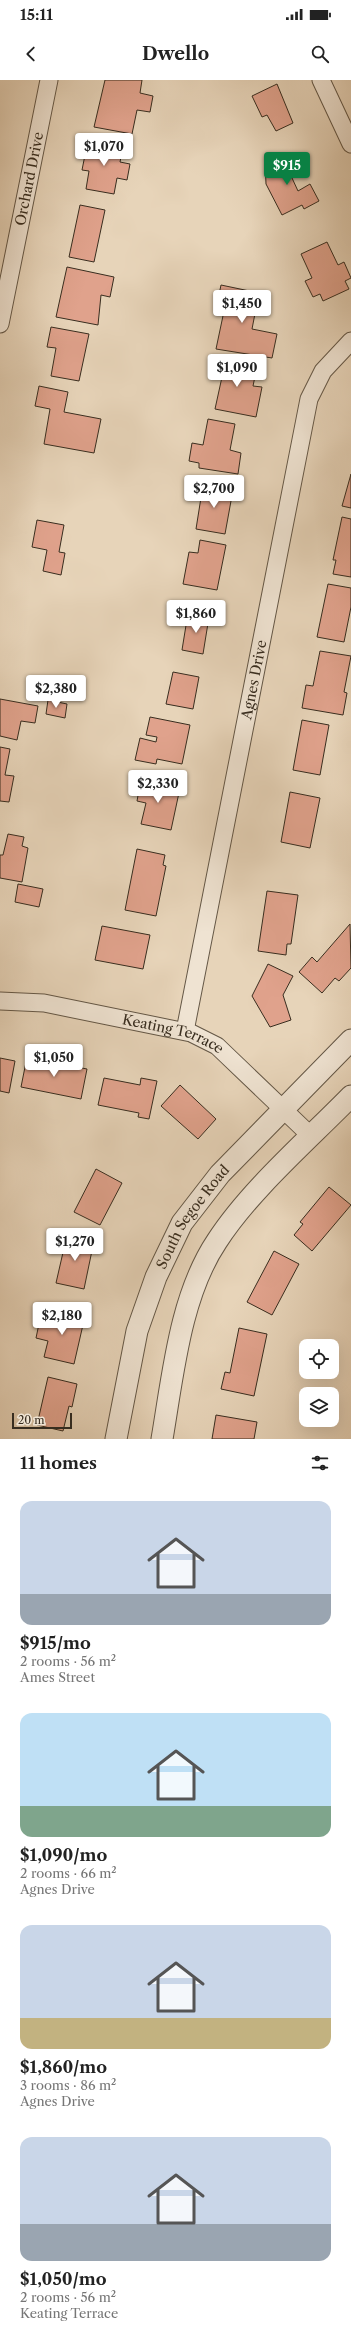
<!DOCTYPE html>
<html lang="en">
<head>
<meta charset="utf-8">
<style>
  :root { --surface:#fff; --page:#f6f6f6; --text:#222; --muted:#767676; --accent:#0b8043 }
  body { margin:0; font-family:"Libre Caslon Text",serif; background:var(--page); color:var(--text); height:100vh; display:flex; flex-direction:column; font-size:15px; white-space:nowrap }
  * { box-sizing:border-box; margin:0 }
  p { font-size:13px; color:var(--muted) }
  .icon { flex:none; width:22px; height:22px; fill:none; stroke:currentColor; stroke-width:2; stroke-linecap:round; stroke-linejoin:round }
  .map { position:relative; height:1359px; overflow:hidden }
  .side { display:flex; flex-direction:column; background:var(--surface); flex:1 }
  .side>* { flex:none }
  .buttons { position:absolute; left:299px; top:1259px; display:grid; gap:8px }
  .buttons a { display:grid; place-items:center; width:40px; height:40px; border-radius:8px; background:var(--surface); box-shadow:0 4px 16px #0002; font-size:20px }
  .scale { position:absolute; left:12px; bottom:10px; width:60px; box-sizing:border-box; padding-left:4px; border:2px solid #382d1f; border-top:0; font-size:11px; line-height:14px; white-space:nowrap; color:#382d1f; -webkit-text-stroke:3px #efe3d2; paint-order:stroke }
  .price { position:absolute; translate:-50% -34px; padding:0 9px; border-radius:4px; background:#fff; color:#222; font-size:13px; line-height:26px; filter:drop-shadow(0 1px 2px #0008) }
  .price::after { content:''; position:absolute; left:50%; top:24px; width:12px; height:9px; margin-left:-6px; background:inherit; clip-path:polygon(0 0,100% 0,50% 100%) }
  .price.selected { background:var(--accent); color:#fff }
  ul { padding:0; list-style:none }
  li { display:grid; align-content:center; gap:8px; height:212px; padding:0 20px }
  li span { display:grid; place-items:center; height:124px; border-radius:12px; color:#555 }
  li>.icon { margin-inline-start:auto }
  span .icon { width:72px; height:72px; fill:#fffc; stroke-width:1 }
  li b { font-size:17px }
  h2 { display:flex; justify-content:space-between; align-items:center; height:48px; padding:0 20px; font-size:17px }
  .status { display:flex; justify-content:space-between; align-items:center; height:28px; padding:0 20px; background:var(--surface); direction:ltr }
  .status svg { height:11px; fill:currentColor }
  header { display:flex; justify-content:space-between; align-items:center; height:52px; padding:0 20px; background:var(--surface); font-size:18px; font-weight:700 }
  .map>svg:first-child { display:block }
</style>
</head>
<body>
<div class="status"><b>15:11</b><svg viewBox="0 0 49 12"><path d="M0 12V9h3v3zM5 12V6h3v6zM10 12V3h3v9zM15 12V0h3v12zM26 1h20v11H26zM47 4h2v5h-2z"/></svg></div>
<header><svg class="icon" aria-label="back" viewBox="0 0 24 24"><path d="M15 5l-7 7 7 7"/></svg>Dwello<svg class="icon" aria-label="search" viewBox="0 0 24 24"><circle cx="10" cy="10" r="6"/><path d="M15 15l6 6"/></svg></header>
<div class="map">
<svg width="351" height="1359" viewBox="0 0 351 1359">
  <rect width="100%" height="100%" fill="#e7d4b9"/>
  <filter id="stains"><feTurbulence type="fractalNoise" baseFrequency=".005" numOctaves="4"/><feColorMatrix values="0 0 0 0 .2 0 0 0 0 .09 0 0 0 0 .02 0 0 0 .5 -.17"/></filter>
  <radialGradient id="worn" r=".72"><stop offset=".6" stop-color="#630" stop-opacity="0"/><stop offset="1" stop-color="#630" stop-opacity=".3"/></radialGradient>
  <g fill="#e0a28c" stroke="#382d1f">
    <path d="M105,0H142L140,13L153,16L150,32L137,30L132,54L94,47Z"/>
    <path d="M277,4L293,43L276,51L267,35L262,37L252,16Z"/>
    <path d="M88,60L123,67L120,82L130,84L127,100L117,98L114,114L86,109L89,91L82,90Z"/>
    <path d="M290,77L292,98L298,111L310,104L319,121L304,129L302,125L282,135L266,104L265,79Z"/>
    <path d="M80,125L105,130L94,182L69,177Z"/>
    <path d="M327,162L338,185L344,182L351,198L345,201L349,209L323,221L320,214L313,217L305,201L312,198L301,174Z"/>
    <path d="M67,187L114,197L110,217L101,215L98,245L56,237Z"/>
    <path d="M221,205L259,213L252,249L277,254L272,278L216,269L224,231L216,229Z"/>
    <path d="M51,247L89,254L79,301L51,296L56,268L47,267Z"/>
    <path d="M215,278L257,287L253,306L262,307L256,337L215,329L222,297L211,295Z"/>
    <path d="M39,306L68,312L64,332L101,339L94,373L44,364L50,329L35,326Z"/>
    <path d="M208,339L235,344L230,370L241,373L238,394L199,388V383L189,381L192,363L203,365Z"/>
    <path d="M351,394V428L342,426Z"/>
    <path d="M203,405L233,410L225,454L196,449Z"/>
    <path d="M342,437L351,439V497L333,494L336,480H333Z"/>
    <path d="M37,440L64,445L59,472L65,473L61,495L43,491L47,470L32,467Z"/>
    <path d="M200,460L226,465L217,510L183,504L189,472L198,473Z"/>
    <path d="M328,504L351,508V527L344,562L317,557Z"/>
    <path d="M188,533L209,537L203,574L182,570Z"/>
    <path d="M320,571L351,576L344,612L347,613L343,635L302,628L306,605L313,606Z"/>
    <path d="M173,592L199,597L193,629L166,624Z"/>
    <path d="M0,619L38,626L35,643L21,641L17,660L0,656Z"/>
    <path d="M48,620L67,624L65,638L46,634Z"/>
    <path d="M150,637L190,645L182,684L157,679L156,684L135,680L140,658L156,662L157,657L146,655Z"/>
    <path d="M302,640L329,645L320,695L293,690Z"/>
    <path d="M0,667L10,669L5,695L14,696L9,722L0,721Z"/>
    <path d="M141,699L180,708L171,750L141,744L146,723L137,721Z"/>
    <path d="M290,712L320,718L310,768L281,762Z"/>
    <path d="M8,754L24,757L22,766L28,768L22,802L0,798V775H3Z"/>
    <path d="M137,769L165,775L163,785L166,786L156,836L125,830Z"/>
    <path d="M18,804L43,809L39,827L15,822Z"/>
    <path d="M267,811L298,815L291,864H287L286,875L258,871Z"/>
    <path d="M350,844L351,888L339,901L335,898L322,913L299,892L312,877L317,882Z"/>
    <path d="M102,846L150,855L143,889L95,880Z"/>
    <path d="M268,884L293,896L283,915L291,940L270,947L252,916Z"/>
    <path d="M27,977L87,989L81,1019L21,1007Z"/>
    <path d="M0,978L15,981L9,1013L0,1011Z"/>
    <path d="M104,998L140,1005L141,998L157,1001L149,1039L138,1037L139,1033L98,1025Z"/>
    <path d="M180,1005L216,1039L198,1059L161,1026Z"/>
    <path d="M96,1089L122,1103L100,1145L74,1132Z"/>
    <path d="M329,1107L351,1125L312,1171L294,1155L303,1144L300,1142Z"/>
    <path d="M67,1155L94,1161L84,1209L56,1203Z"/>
    <path d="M274,1171L299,1184L272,1235L247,1222Z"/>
    <path d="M55,1229L85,1236L74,1284L44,1277L48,1261L36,1258L40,1239L52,1242Z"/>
    <path d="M239,1248L267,1254L254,1316L221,1309L225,1292L230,1293Z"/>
    <path d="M48,1297L77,1304L72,1327L69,1326L63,1351L37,1345Z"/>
    <path d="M216,1335L257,1342L254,1359H212Z"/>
  </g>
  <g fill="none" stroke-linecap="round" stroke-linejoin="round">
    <defs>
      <g id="minor">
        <path d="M321,0L351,64"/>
        <path id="s1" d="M0,244L49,0"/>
        <path id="s2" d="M0,921L44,923L191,953L217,966L311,1056"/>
        <path id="s3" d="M185,951L309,319L323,291L351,261"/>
      </g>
      <g id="tertiary">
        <path id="s4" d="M116,1359L137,1251L156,1197L182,1143L220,1094L351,960"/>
        <path d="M162,1359C173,1295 180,1216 217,1161C250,1110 308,1060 351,1016"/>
      </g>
    </defs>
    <use href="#minor" stroke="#645746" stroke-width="19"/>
    <use href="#tertiary" stroke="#645746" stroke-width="23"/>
    <use href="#minor" stroke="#efe3d2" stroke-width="17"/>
    <use href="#tertiary" stroke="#efe3d2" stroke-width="21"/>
  </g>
  <g text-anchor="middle" stroke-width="3" stroke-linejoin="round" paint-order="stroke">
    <g font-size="14" fill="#382d1f" stroke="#efe3d2">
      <text dy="5" stroke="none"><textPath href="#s1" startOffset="148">Orchard Drive</textPath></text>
      <text dy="5" stroke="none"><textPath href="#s3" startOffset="358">Agnes Drive</textPath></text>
      <text dy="5" stroke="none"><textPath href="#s2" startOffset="177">Keating Terrace</textPath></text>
      <text dy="5" stroke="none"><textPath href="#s4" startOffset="238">South Segoe Road</textPath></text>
    </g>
  </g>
  <rect width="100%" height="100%" filter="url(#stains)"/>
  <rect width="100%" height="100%" fill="url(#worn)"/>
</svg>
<div class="buttons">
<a><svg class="icon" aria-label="locate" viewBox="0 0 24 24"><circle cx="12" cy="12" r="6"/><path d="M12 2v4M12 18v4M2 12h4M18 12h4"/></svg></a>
<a><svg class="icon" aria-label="layers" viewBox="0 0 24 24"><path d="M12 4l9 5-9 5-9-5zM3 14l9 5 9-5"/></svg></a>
</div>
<div class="scale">20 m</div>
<b class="price" style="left:104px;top:87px">$1,070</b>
<b class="price selected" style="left:287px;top:106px">$915</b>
<b class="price" style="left:242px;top:244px">$1,450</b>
<b class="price" style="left:237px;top:308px">$1,090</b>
<b class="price" style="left:214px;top:429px">$2,700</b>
<b class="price" style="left:196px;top:554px">$1,860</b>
<b class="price" style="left:56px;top:629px">$2,380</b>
<b class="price" style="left:158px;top:724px">$2,330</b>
<b class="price" style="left:54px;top:998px">$1,050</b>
<b class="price" style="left:75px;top:1182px">$1,270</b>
<b class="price" style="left:62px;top:1256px">$2,180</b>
</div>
<section class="side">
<h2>11 homes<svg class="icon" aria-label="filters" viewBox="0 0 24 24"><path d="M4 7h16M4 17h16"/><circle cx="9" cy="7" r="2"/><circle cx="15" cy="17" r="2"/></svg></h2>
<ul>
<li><span style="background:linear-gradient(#c9d6e8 75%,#9aa5b1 0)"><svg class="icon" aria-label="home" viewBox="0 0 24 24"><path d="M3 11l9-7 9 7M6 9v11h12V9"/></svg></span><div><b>$915/mo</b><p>2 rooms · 56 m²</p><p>Ames Street</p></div></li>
<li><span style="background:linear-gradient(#bfe0f5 75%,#7fa58c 0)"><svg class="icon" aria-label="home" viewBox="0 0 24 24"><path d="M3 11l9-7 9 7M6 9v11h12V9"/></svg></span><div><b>$1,090/mo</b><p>2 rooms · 66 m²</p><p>Agnes Drive</p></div></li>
<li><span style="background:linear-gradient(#c9d6e8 75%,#c2b280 0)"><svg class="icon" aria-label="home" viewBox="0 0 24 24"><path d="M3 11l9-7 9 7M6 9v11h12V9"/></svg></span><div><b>$1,860/mo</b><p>3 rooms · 86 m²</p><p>Agnes Drive</p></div></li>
<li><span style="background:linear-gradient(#c9d6e8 70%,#9aa5b1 0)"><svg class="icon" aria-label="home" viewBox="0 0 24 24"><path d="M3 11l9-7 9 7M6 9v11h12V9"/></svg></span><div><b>$1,050/mo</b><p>2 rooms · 56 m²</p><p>Keating Terrace</p></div></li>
</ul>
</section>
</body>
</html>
